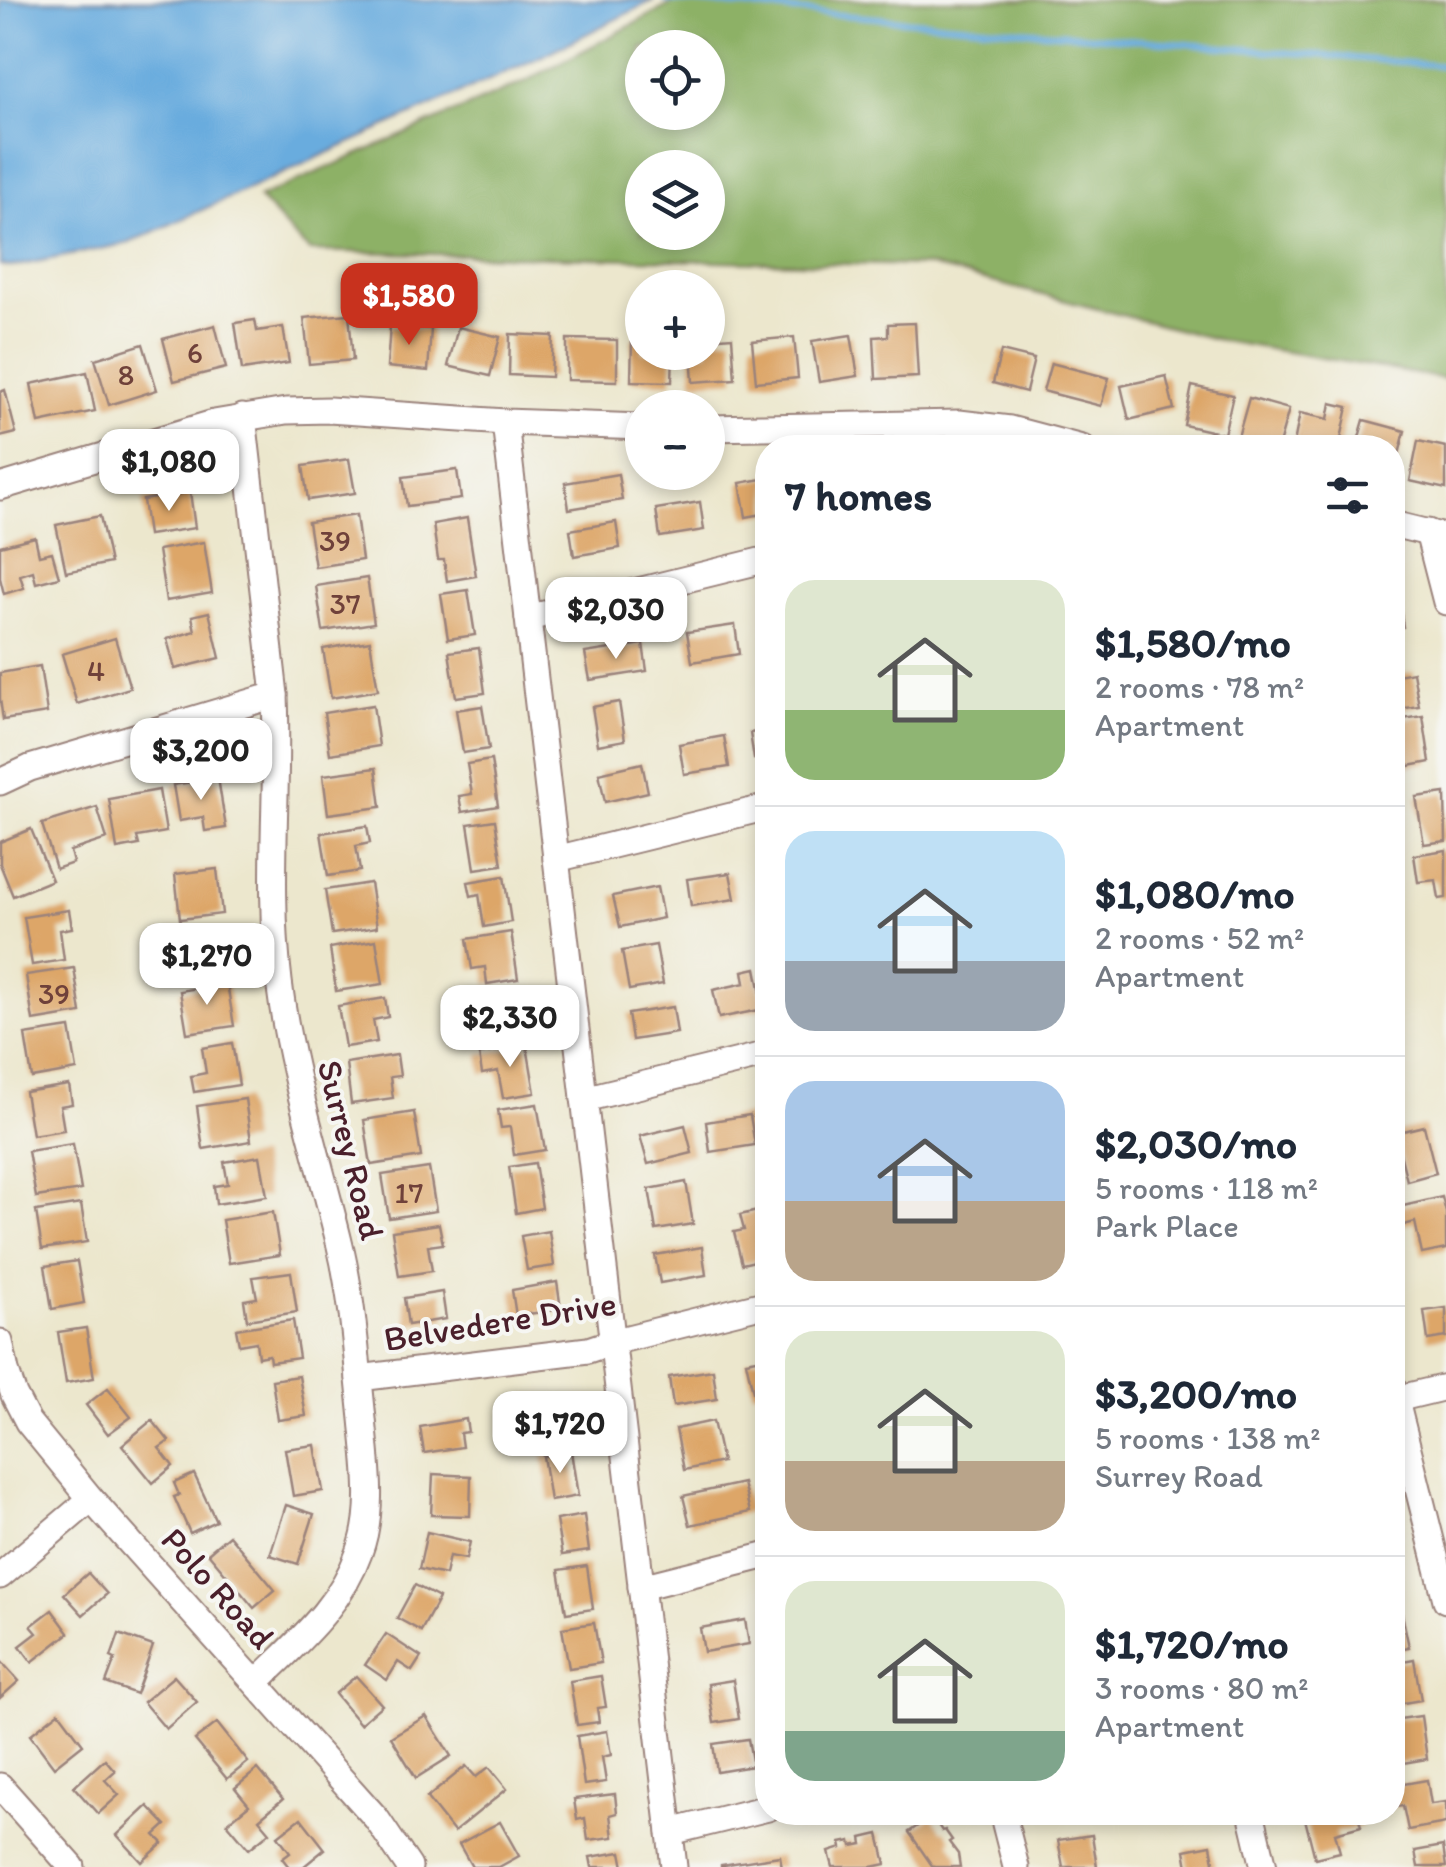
<!DOCTYPE html>
<html lang="en">
<head>
<meta charset="utf-8">
<style>
  :root { --surface:#fff; --page:#f6f6f7; --text:#1f2937; --muted:#747a83; --line:#e0e1e3; --accent:#c8321e }
  body { margin:0; font-family:Itim,sans-serif; background:var(--page); color:var(--text); height:100vh; display:flex; flex-direction:column; font-size:38px; white-space:nowrap }
  * { box-sizing:border-box; margin:0 }
  p { font-size:32px; color:var(--muted) }
  .icon { flex:none; width:55px; height:55px; fill:none; stroke:currentColor; stroke-width:2; stroke-linecap:round; stroke-linejoin:round }
  .map { position:relative; flex:1; overflow:hidden }
  .drawer { position:absolute; left:755px; top:435px; width:650px; height:1390px; display:flex; flex-direction:column; background:var(--surface); border-radius:40px; box-shadow:0 5px 15px #0003 }
  .drawer>* { flex:none }
  .controls { position:absolute; left:625px; top:30px; display:grid; gap:20px }
  .controls a { display:grid; place-items:center; width:100px; height:100px; border-radius:50%; background:var(--surface); box-shadow:0 5px 15px #0003; font-size:50px }
  .price { position:absolute; translate:-50% -85px; padding:0 22px; border-radius:20px; background:#fff; color:#222; font-size:32px; line-height:65px; filter:drop-shadow(0 2px 5px #0008) }
  .price::after { content:''; position:absolute; left:50%; top:60px; width:30px; height:22px; margin-left:-15px; background:inherit; clip-path:polygon(0 0,100% 0,50% 100%) }
  .price.selected { background:var(--accent); color:#fff }
  ul { padding:0; list-style:none }
  li { display:flex; align-items:center; gap:30px; height:250px; padding:0 30px }
  li+li { border-top:2px solid var(--line) }
  li span { display:grid; place-items:center; flex:none; width:280px; height:200px; border-radius:30px; color:#555 }
  li>.icon { margin-inline-start:auto }
  span .icon { width:120px; height:120px; fill:#fffc; stroke-width:1 }
  li b { font-size:42px }
  h2 { display:flex; justify-content:space-between; align-items:center; height:120px; padding:0 30px; font-size:42px }
  .map>svg:first-child { display:block }
</style>
</head>
<body>
<div class="map">
<svg width="1446" height="1867" viewBox="0 0 1446 1867">
  <rect width="100%" height="100%" fill="#f6f6f2"/>
  <filter id="ink" filterUnits="userSpaceOnUse"><feTurbulence type="fractalNoise" baseFrequency=".01" numOctaves="2"/><feDisplacementMap in="SourceGraphic" scale="20" xChannelSelector="R" yChannelSelector="G"/><feConvolveMatrix kernelMatrix="1 2 1 2 8 2 1 2 1" color-interpolation-filters="sRGB"/></filter>
  <filter id="wash" filterUnits="userSpaceOnUse"><feTurbulence type="fractalNoise" baseFrequency=".0048" numOctaves="4" result="noise"/><feDisplacementMap in="SourceGraphic" scale="40" xChannelSelector="R" yChannelSelector="G"/><feGaussianBlur stdDeviation="2.25" result="paint"/><feColorMatrix in="noise" values="0 0 0 0 0 0 0 0 0 0 0 0 0 0 0 0 0 1.4 0 .05"/><feComposite in="paint" operator="in"/></filter>
  <g filter="url(#wash)">
    <rect width="100%" height="100%" fill="#ece7cd"/>
    <path fill="#8db166" stroke="#6c6848" stroke-width="2.5" fill-rule="evenodd" d="M679,0H1446V379L1223,341L930,266L310,251C290,235 277,215 258,198L522,83ZM642,48H708V112H642ZM642,168H708V232H642Z"/>
    <path fill="#69acde" stroke="#5a6684" stroke-width="2.5" d="M0,0H654L544,55L129,243L11,267L0,265Z"/>
    <g fill="none" stroke-linecap="round" stroke-linejoin="round">
      <path stroke="#69acde" stroke-width="6" d="M665,0L1446,66"/>
    </g>
    <g id="blocks">
      <g fill="#dda667">
        <path d="M349,314L353,360L309,364L304,318Z"/>
        <path d="M255,320L257,331L283,327L289,363L242,370L235,323Z"/>
        <path d="M915,323L918,377L876,379L874,337L888,336V324Z"/>
        <path d="M215,325L226,368L174,381L163,339Z"/>
        <path d="M390,326L431,329L428,371L387,367Z"/>
        <path d="M458,327L500,337L490,376L448,366Z"/>
        <path d="M510,334L553,336L551,377L509,375Z"/>
        <path d="M851,335L858,376L819,382L812,341Z"/>
        <path d="M732,337L735,379L693,382L691,352H708V339Z"/>
        <path d="M794,337L798,378L756,382L752,341Z"/>
        <path d="M567,339L617,340V381L567,380Z"/>
        <path d="M632,339L642,340V352H673L672,382L631,381Z"/>
        <path d="M143,344L157,390L109,405L95,359Z"/>
        <path d="M1001,351L1034,359L1026,392L993,383Z"/>
        <path d="M1051,363L1109,378L1101,406L1043,391Z"/>
        <path d="M87,372L95,411L39,423L31,384Z"/>
        <path d="M1166,376L1174,409L1129,420L1121,386Z"/>
        <path d="M1192,386L1233,395L1224,434L1184,425Z"/>
        <path d="M5,390L16,433L0,437V392Z"/>
        <path d="M1249,398L1289,409L1278,448L1238,437Z"/>
        <path d="M1331,403L1348,407L1339,448H1293L1300,413L1328,419Z"/>
        <path d="M1364,420L1405,431L1394,474L1392,448H1356Z"/>
        <path d="M1418,441L1446,447V489L1410,481Z"/>
        <path d="M349,459L355,493L308,500L303,466Z"/>
        <path d="M457,470L461,499L407,506L403,477Z"/>
        <path d="M618,474L622,500L569,509L565,483Z"/>
        <path d="M768,478V513L746,517L740,483Z"/>
        <path d="M190,492L195,528L148,535L143,500Z"/>
        <path d="M700,502L704,530L660,537L656,509Z"/>
        <path d="M356,515L362,560L315,567L308,522Z"/>
        <path d="M100,516L110,563L66,572L56,525Z"/>
        <path d="M467,518L476,576L447,581L444,560H438L433,524Z"/>
        <path d="M616,522L620,548L574,556L570,530Z"/>
        <path d="M35,537L39,555L52,552L59,577L36,583L33,571L20,575L24,588L4,594L0,578V546Z"/>
        <path d="M204,542L212,593L166,601L158,550Z"/>
        <path d="M1392,572H1395L1403,627L1392,629Z"/>
        <path d="M367,578L374,623L323,631L316,586Z"/>
        <path d="M468,590L475,635L448,639L441,594Z"/>
        <path d="M209,612L220,658L175,669L167,639L195,631L192,616Z"/>
        <path d="M735,625L739,654L692,662L687,632Z"/>
        <path d="M115,638L130,688L77,704L62,654Z"/>
        <path d="M370,641L378,690L331,698L323,649Z"/>
        <path d="M643,644L647,671L590,680L585,653Z"/>
        <path d="M479,648L485,693L456,697L449,652Z"/>
        <path d="M40,666L47,713L3,720L0,699V673Z"/>
        <path d="M1413,672L1419,706L1392,710V676Z"/>
        <path d="M619,702L625,740L598,745L592,707Z"/>
        <path d="M373,705L379,746L330,754L324,713Z"/>
        <path d="M482,706L489,749L463,753L456,710Z"/>
        <path d="M1423,716L1430,762L1404,767L1396,720Z"/>
        <path d="M768,730V756L754,759L750,733Z"/>
        <path d="M724,736L729,767L684,774L679,744Z"/>
        <path d="M491,760L498,806L462,812L459,796L472,794L467,764Z"/>
        <path d="M642,763L648,792L605,802L599,773Z"/>
        <path d="M376,768L381,807L328,814L323,775Z"/>
        <path d="M218,778L226,828L205,831L203,817L179,821L173,785Z"/>
        <path d="M159,790L166,832L137,837L139,845L117,849L109,799Z"/>
        <path d="M1445,793L1446,841L1424,844L1416,797Z"/>
        <path d="M97,807L107,839L70,851L73,863L56,869L42,824Z"/>
        <path d="M495,820L502,865L475,869L468,824Z"/>
        <path d="M367,826L370,843L356,846L360,871L328,876L321,833Z"/>
        <path d="M31,829L52,880L13,896L0,864V842Z"/>
        <path d="M1446,850V898L1439,899L1436,880L1418,882L1414,855Z"/>
        <path d="M217,869L222,914L180,919L175,874Z"/>
        <path d="M730,873L735,899L691,906L687,879Z"/>
        <path d="M504,876L511,922L484,927L479,894L471,896L468,882Z"/>
        <path d="M370,883L377,927L332,934L325,890Z"/>
        <path d="M657,887L663,918L620,927L613,896Z"/>
        <path d="M69,910L72,928L60,930L64,960L32,965L24,917Z"/>
        <path d="M216,930L222,968L179,975L173,937Z"/>
        <path d="M511,932L518,979L487,984L485,967L472,969L467,939Z"/>
        <path d="M376,940L383,984L336,991L330,948Z"/>
        <path d="M656,945L663,984L629,990L622,951Z"/>
        <path d="M74,968L81,1013L33,1021L26,975Z"/>
        <path d="M756,968L764,1009L719,1018L713,990L745,983L743,971Z"/>
        <path d="M227,983L234,1026L187,1033L180,991Z"/>
        <path d="M520,989L529,1037L498,1043L492,1012L475,1014L472,997Z"/>
        <path d="M385,998L388,1017L373,1020L377,1042L345,1047L338,1006Z"/>
        <path d="M673,1007L677,1033L632,1040L628,1014Z"/>
        <path d="M70,1028L77,1070L32,1078L25,1035Z"/>
        <path d="M232,1043L239,1085L194,1092L191,1076L206,1073L202,1048Z"/>
        <path d="M527,1046L535,1093L503,1098L498,1071L482,1074L479,1054Z"/>
        <path d="M397,1055L400,1076L390,1077L393,1098L351,1104L346,1063Z"/>
        <path d="M69,1085L72,1104L60,1106L64,1130L32,1135L25,1092Z"/>
        <path d="M245,1099L251,1141L203,1149L197,1106Z"/>
        <path d="M537,1104L545,1150L514,1155L510,1127L501,1128L498,1110Z"/>
        <path d="M414,1112L421,1157L371,1165L364,1120Z"/>
        <path d="M750,1115L755,1145L710,1152L706,1122Z"/>
        <path d="M685,1125L692,1153L648,1164L640,1136Z"/>
        <path d="M1424,1126L1436,1173L1407,1181L1395,1133Z"/>
        <path d="M73,1144L81,1190L36,1197L28,1151Z"/>
        <path d="M260,1156L267,1196L216,1204L214,1186L228,1184L224,1162Z"/>
        <path d="M535,1163L542,1208L516,1213L509,1167Z"/>
        <path d="M429,1168L436,1211L389,1218L382,1175Z"/>
        <path d="M686,1182L693,1224L656,1230L649,1189Z"/>
        <path d="M1442,1197L1446,1213V1249L1422,1254L1415,1222L1404,1225L1399,1207Z"/>
        <path d="M81,1204L87,1242L42,1249L36,1211Z"/>
        <path d="M762,1210L765,1224L768,1223V1258L742,1264L734,1232L744,1230L740,1215Z"/>
        <path d="M273,1212L280,1255L229,1263L222,1220Z"/>
        <path d="M439,1224L443,1244L428,1246L432,1271L399,1276L392,1231Z"/>
        <path d="M549,1231L554,1266L527,1270L521,1236Z"/>
        <path d="M702,1247L706,1275L660,1283L655,1255Z"/>
        <path d="M77,1261L84,1303L52,1309L45,1266Z"/>
        <path d="M291,1272L297,1312L247,1320L244,1300L257,1298L253,1277Z"/>
        <path d="M557,1282L561,1309L516,1316L512,1290Z"/>
        <path d="M442,1292L446,1319L408,1325L404,1298Z"/>
        <path d="M1446,1308V1337L1428,1340L1424,1311Z"/>
        <path d="M293,1320L299,1358L270,1362L269,1355L258,1357L256,1342L239,1345L236,1329Z"/>
        <path d="M86,1328L94,1378L66,1383L58,1332Z"/>
        <path d="M768,1357V1389L753,1392L746,1361Z"/>
        <path d="M713,1370L717,1399L673,1406L669,1377Z"/>
        <path d="M299,1376L306,1416L278,1420L272,1380Z"/>
        <path d="M108,1388L131,1417L108,1434L86,1405Z"/>
        <path d="M574,1406L579,1436L543,1442L538,1411Z"/>
        <path d="M466,1419L468,1432L460,1433L462,1447L424,1453L420,1427Z"/>
        <path d="M152,1420L169,1441L159,1448L173,1466L153,1483L122,1445Z"/>
        <path d="M713,1421L722,1462L684,1470L676,1429Z"/>
        <path d="M315,1445L323,1491L293,1496L285,1449Z"/>
        <path d="M571,1451L578,1496L550,1501L543,1456Z"/>
        <path d="M194,1474L216,1521L190,1533L174,1497L179,1495L174,1483Z"/>
        <path d="M433,1474L471,1476L470,1516L431,1515Z"/>
        <path d="M743,1483L750,1512L690,1525L683,1496Z"/>
        <path d="M286,1505L314,1514L298,1564L270,1555Z"/>
        <path d="M584,1515L589,1551L562,1555L556,1520Z"/>
        <path d="M427,1532L470,1542L466,1559L449,1556L445,1575L419,1569Z"/>
        <path d="M229,1535L275,1590L254,1608L208,1553Z"/>
        <path d="M587,1566L593,1609L566,1613L559,1570Z"/>
        <path d="M88,1573L107,1594L83,1615L64,1594Z"/>
        <path d="M415,1585L439,1598L421,1631L397,1618Z"/>
        <path d="M52,1610L69,1633L32,1662L20,1646L37,1633L31,1626Z"/>
        <path d="M1402,1614L1409,1647L1392,1650V1617Z"/>
        <path d="M745,1620L749,1644L704,1652L700,1628Z"/>
        <path d="M594,1623L601,1663L569,1668L562,1628Z"/>
        <path d="M119,1634L153,1646L136,1694L106,1683L115,1659L111,1657Z"/>
        <path d="M386,1634L421,1657L412,1671L398,1662L387,1680L365,1665Z"/>
        <path d="M1414,1659L1421,1700L1392,1705V1663Z"/>
        <path d="M0,1660L19,1681L0,1698Z"/>
        <path d="M174,1676L197,1702L166,1729L143,1702Z"/>
        <path d="M356,1676L382,1705L360,1724L335,1694Z"/>
        <path d="M601,1676L606,1707L597,1708L599,1722L577,1725L570,1681Z"/>
        <path d="M733,1680L739,1719L714,1723L708,1684Z"/>
        <path d="M59,1712L83,1744L54,1767L30,1735Z"/>
        <path d="M426,1716L451,1756L416,1778L391,1737Z"/>
        <path d="M1421,1716L1427,1759L1397,1764L1392,1720Z"/>
        <path d="M217,1723L248,1762L227,1779L195,1740Z"/>
        <path d="M607,1731L611,1755L602,1757L606,1782L584,1785L577,1736Z"/>
        <path d="M748,1739L753,1766L717,1772L713,1744Z"/>
        <path d="M105,1759L115,1771L105,1780L119,1795L98,1814L74,1787Z"/>
        <path d="M466,1766L476,1777L489,1767L507,1789L454,1832L427,1798Z"/>
        <path d="M258,1769L283,1799L259,1819L270,1832L249,1849L227,1823L249,1805L235,1788Z"/>
        <path d="M1427,1780L1431,1804L1446,1802V1823L1408,1830L1403,1806L1394,1807L1392,1786Z"/>
        <path d="M615,1794L617,1813L610,1815L613,1837L588,1840L585,1818L577,1820L574,1799Z"/>
        <path d="M148,1806L166,1825L155,1835L163,1843L142,1862L117,1835Z"/>
        <path d="M1330,1812H1357L1361,1826L1335,1833L1340,1852L1315,1858L1305,1819Z"/>
        <path d="M932,1816L942,1831L945,1830L952,1840L949,1842L958,1854L960,1867H933L909,1832Z"/>
        <path d="M301,1818L325,1849L303,1867H289L282,1858L290,1852L278,1836Z"/>
        <path d="M500,1822L519,1856L499,1867H472L459,1844Z"/>
        <path d="M879,1834L886,1864L872,1867H833L829,1852L842,1848L841,1843L851,1841L852,1846L863,1844L862,1838Z"/>
        <path d="M1092,1835L1097,1867H1063L1058,1840Z"/>
        <path d="M1211,1845L1215,1867H1188L1185,1850Z"/>
        <path d="M1443,1846L1446,1867H1418L1415,1851Z"/>
        <path d="M621,1852L624,1867H592L590,1857Z"/>
        <path d="M780,1856L782,1867H721V1865Z"/>
      </g>
    </g>
  </g>
  <g filter="url(#ink)">
    <use href="#blocks" fill-opacity="0" stroke="#9b837c" stroke-width="2.5"/>
    <g fill="none" stroke-linecap="round" stroke-linejoin="round">
      <defs>
        <g id="minor">
          <path d="M243,417L275,695C279,790 267,886 279,981C290,1072 319,1158 340,1246C353,1300 357,1363 363,1419C367,1462 375,1511 359,1553C340,1607 296,1643 257,1682"/>
          <path d="M505,422L674,1867"/>
          <path d="M708,428L959,423L1010,429L1082,448"/>
          <path d="M0,487L214,423L286,411L329,410L505,422L642,427"/>
          <path d="M1392,524L1441,536"/>
          <path d="M1428,532L1446,602"/>
          <path d="M528,618L768,559"/>
          <path d="M0,782L30,768L275,695"/>
          <path d="M556,859L768,807"/>
          <path d="M584,1099L768,1054"/>
          <path d="M0,1342L6,1371L14,1395L28,1422L91,1499L376,1818L409,1867"/>
          <path d="M359,1378L588,1350L612,1342L768,1303"/>
          <path d="M1392,1385L1446,1600"/>
          <path d="M1392,1400L1446,1387"/>
          <path d="M0,1576L91,1499"/>
          <path d="M641,1587L768,1555"/>
          <path d="M0,1786L72,1867"/>
          <path d="M1002,1812L1016,1867"/>
          <path d="M1251,1812L1264,1867"/>
          <path d="M670,1832L768,1808"/>
        </g>
      </defs>
      <use href="#minor" stroke="#9b837c" stroke-width="29"/>
      <use href="#minor" stroke="#fff" stroke-width="25"/>
    </g>
  </g>
  <g text-anchor="middle" stroke-width="8" stroke-linejoin="round" paint-order="stroke">
    <g font-size="30" fill="#6f413a">
      <text x="195" y="363">6</text>
      <text x="126" y="385">8</text>
      <text x="335" y="551">39</text>
      <text x="345" y="614">37</text>
      <text x="96" y="681">4</text>
      <text x="54" y="1004">39</text>
      <text x="409" y="1203">17</text>
    </g>
    <g font-size="35" fill="#4a1f2b" stroke="#f6f6f2">
      <text transform="translate(351 1150) rotate(76)" y="12">Surrey Road</text>
      <text transform="translate(500 1321) rotate(-9)" y="12">Belvedere Drive</text>
      <text transform="translate(218 1588) rotate(48)" y="12">Polo Road</text>
    </g>
  </g>
</svg>
<div class="controls">
<a><svg class="icon" aria-label="locate" viewBox="0 0 24 24"><circle cx="12" cy="12" r="6"/><path d="M12 2v4M12 18v4M2 12h4M18 12h4"/></svg></a>
<a><svg class="icon" aria-label="layers" viewBox="0 0 24 24"><path d="M12 4l9 5-9 5-9-5zM3 14l9 5 9-5"/></svg></a>
<a>+</a>
<a>−</a>
</div>
<b class="price selected" style="left:409px;top:348px">$1,580</b>
<b class="price" style="left:169px;top:514px">$1,080</b>
<b class="price" style="left:616px;top:662px">$2,030</b>
<b class="price" style="left:201px;top:803px">$3,200</b>
<b class="price" style="left:207px;top:1008px">$1,270</b>
<b class="price" style="left:510px;top:1070px">$2,330</b>
<b class="price" style="left:560px;top:1476px">$1,720</b>
<section class="drawer">
<h2>7 homes<svg class="icon" aria-label="filters" viewBox="0 0 24 24"><path d="M4 7h16M4 17h16"/><circle cx="9" cy="7" r="2"/><circle cx="15" cy="17" r="2"/></svg></h2>
<ul>
<li><span style="background:linear-gradient(#dfe7d0 65%,#8fb573 0)"><svg class="icon" aria-label="home" viewBox="0 0 24 24"><path d="M3 11l9-7 9 7M6 9v11h12V9"/></svg></span><div><b>$1,580/mo</b><p>2 rooms · 78 m²</p><p>Apartment</p></div></li>
<li><span style="background:linear-gradient(#bfe0f5 65%,#9aa5b1 0)"><svg class="icon" aria-label="home" viewBox="0 0 24 24"><path d="M3 11l9-7 9 7M6 9v11h12V9"/></svg></span><div><b>$1,080/mo</b><p>2 rooms · 52 m²</p><p>Apartment</p></div></li>
<li><span style="background:linear-gradient(#a9c7e8 60%,#b9a48a 0)"><svg class="icon" aria-label="home" viewBox="0 0 24 24"><path d="M3 11l9-7 9 7M6 9v11h12V9"/></svg></span><div><b>$2,030/mo</b><p>5 rooms · 118 m²</p><p>Park Place</p></div></li>
<li><span style="background:linear-gradient(#dfe7d0 65%,#b9a48a 0)"><svg class="icon" aria-label="home" viewBox="0 0 24 24"><path d="M3 11l9-7 9 7M6 9v11h12V9"/></svg></span><div><b>$3,200/mo</b><p>5 rooms · 138 m²</p><p>Surrey Road</p></div></li>
<li><span style="background:linear-gradient(#dfe7d0 75%,#7fa58c 0)"><svg class="icon" aria-label="home" viewBox="0 0 24 24"><path d="M3 11l9-7 9 7M6 9v11h12V9"/></svg></span><div><b>$1,720/mo</b><p>3 rooms · 80 m²</p><p>Apartment</p></div></li>
</ul>
</section>
</div>
</body>
</html>
